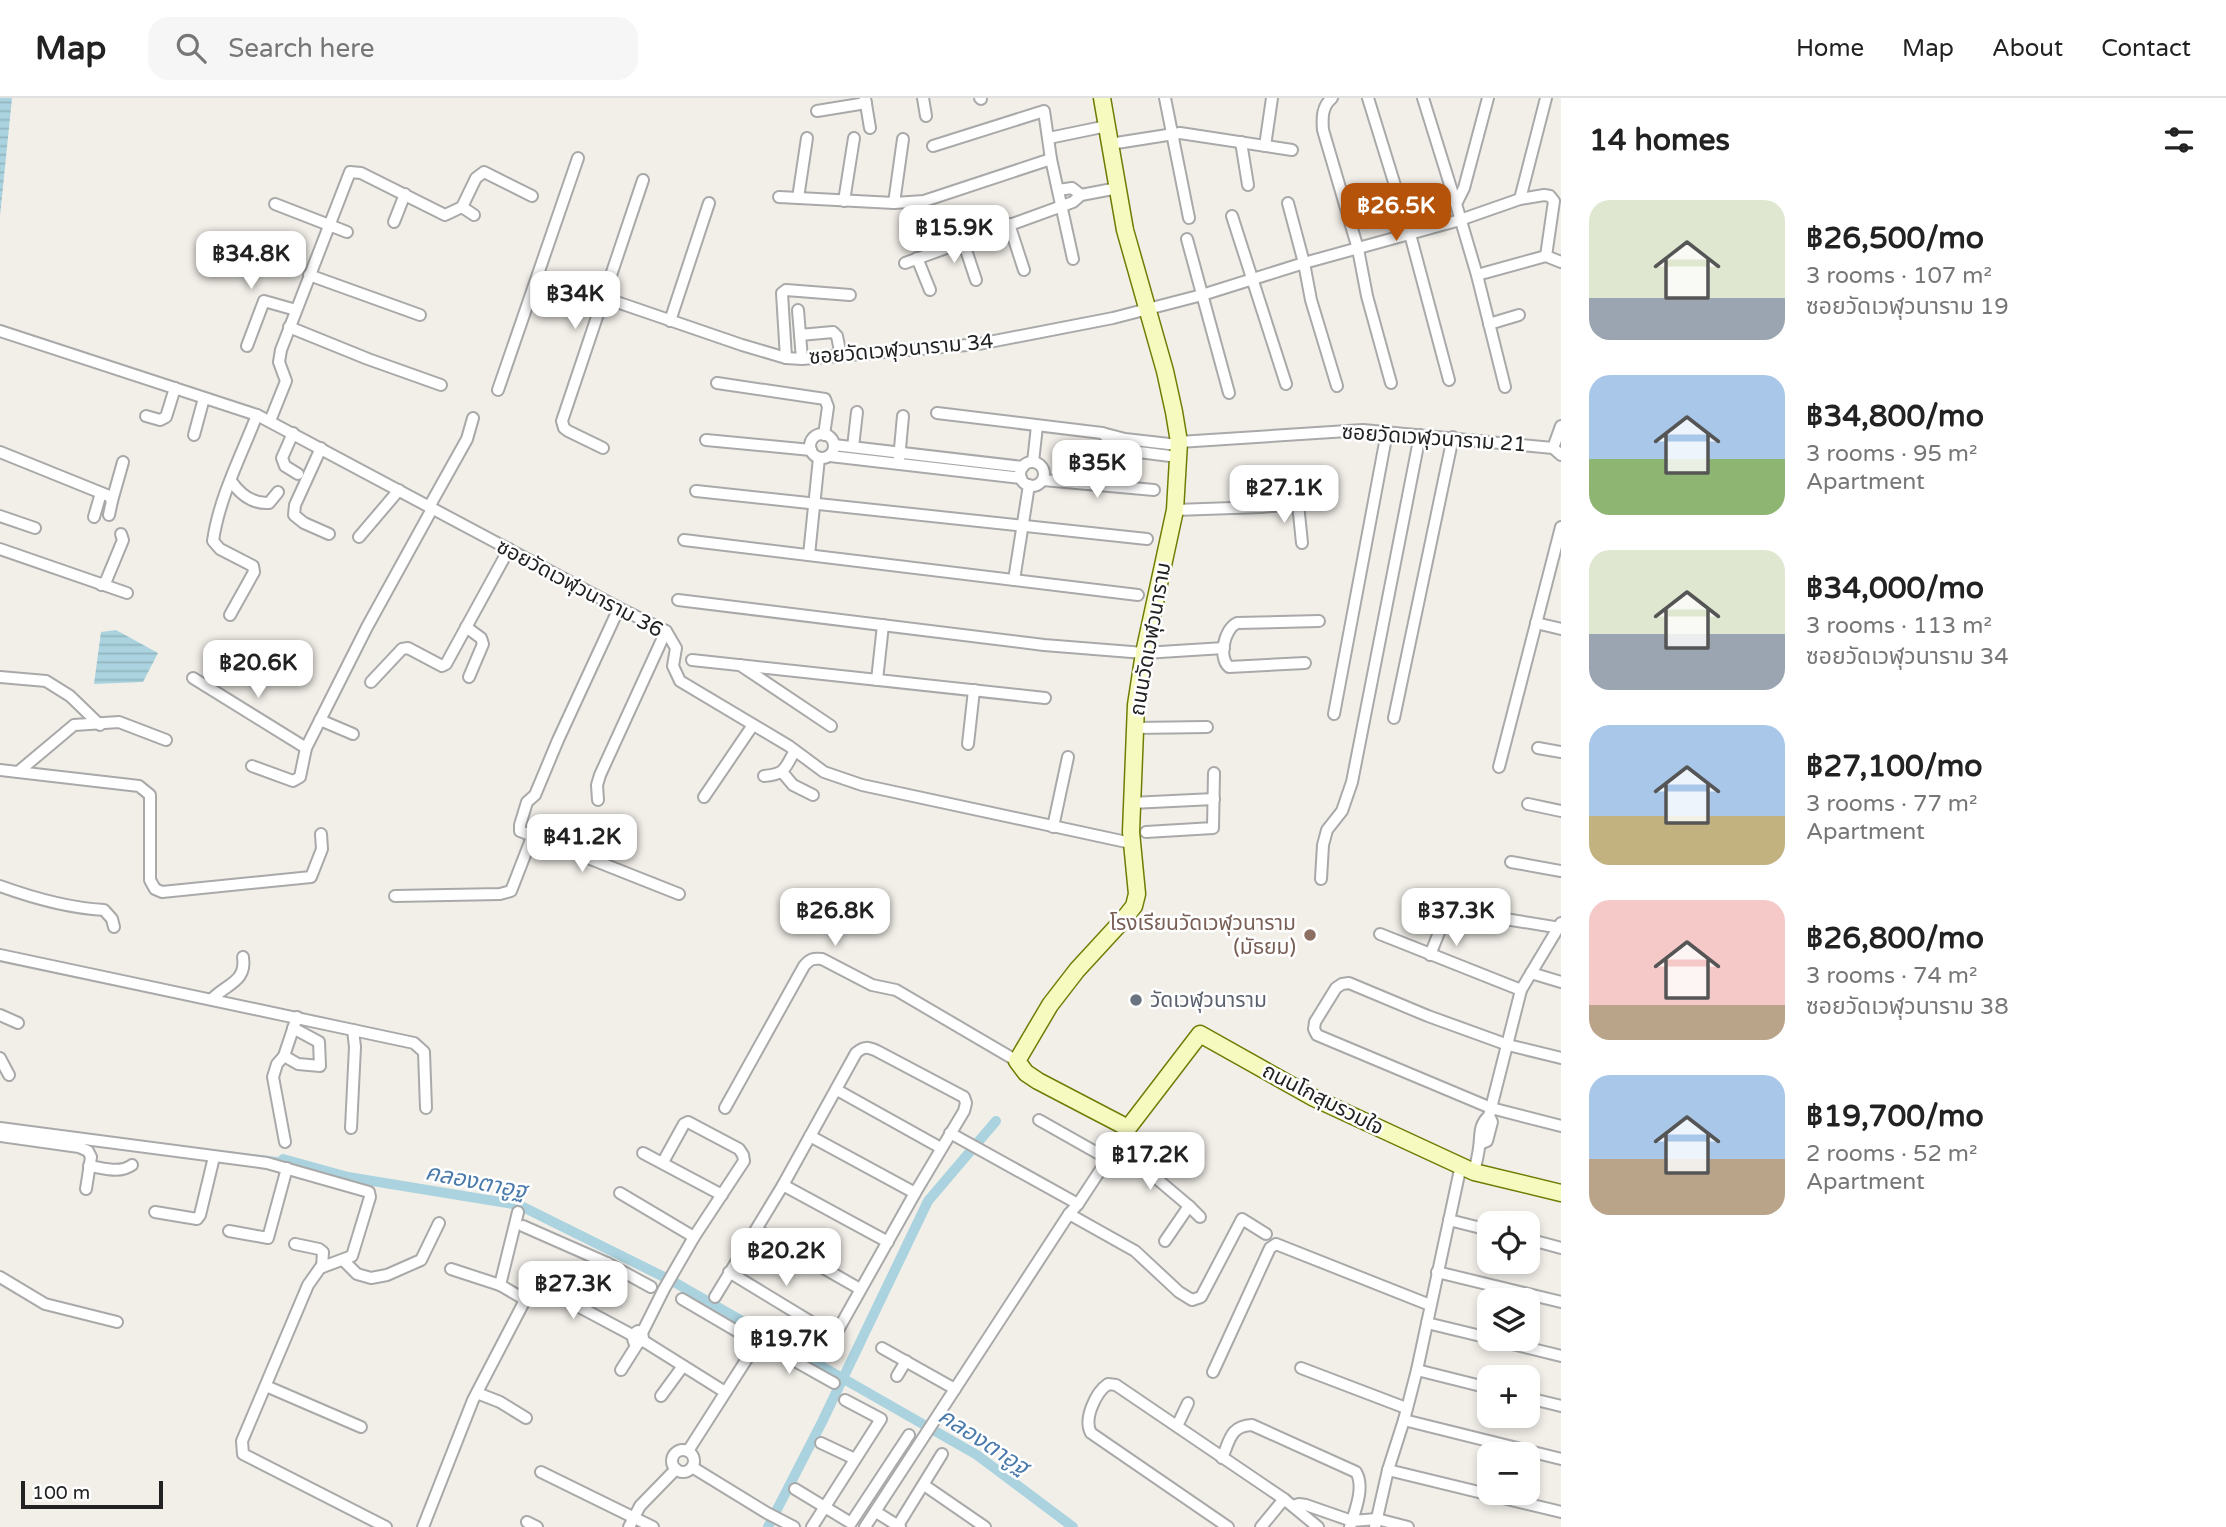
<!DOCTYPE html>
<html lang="en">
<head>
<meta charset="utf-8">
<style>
  :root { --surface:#fff; --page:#f6f6f6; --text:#222; --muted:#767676; --line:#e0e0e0; --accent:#b45309 }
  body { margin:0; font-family:"Varela Round","Noto Sans Thai",sans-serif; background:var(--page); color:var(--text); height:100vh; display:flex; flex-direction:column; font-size:26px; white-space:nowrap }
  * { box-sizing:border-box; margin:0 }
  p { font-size:23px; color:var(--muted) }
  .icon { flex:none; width:38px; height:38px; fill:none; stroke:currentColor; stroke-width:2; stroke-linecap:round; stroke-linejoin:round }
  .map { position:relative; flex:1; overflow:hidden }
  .details { display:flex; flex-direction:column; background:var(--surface); width:665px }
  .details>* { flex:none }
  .tools { position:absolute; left:1477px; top:1113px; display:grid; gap:14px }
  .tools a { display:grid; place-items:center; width:63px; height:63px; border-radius:14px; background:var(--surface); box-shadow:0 4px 10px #0003; font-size:35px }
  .scale { position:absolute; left:21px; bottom:18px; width:142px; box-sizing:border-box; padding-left:7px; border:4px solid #222; border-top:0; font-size:19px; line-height:24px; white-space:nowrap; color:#222; -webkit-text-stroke:5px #fff; paint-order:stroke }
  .price { position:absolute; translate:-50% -60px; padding:0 16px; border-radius:14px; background:#fff; color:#222; font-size:23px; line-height:46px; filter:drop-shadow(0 2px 4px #0008) }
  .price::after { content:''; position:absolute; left:50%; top:42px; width:21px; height:16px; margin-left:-10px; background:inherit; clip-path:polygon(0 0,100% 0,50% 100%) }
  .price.selected { background:var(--accent); color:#fff }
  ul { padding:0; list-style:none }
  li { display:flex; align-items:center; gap:21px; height:175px; padding:0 28px }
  li span { display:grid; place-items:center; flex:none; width:196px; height:140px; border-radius:21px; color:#555 }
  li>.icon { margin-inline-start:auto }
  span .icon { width:84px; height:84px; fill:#fffc; stroke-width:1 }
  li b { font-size:30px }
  h2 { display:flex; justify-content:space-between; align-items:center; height:84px; padding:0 28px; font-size:30px }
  header { display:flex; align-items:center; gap:42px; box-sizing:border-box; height:98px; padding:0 35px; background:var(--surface); border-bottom:2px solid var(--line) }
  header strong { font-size:33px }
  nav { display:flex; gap:38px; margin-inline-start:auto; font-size:24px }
  .search { width:490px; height:63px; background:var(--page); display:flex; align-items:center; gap:18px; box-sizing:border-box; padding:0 24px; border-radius:21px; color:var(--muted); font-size:26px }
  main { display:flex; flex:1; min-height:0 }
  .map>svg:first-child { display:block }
</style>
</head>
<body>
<header>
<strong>Map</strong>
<div class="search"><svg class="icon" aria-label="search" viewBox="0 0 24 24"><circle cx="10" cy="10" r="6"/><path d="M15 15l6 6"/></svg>Search here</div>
<nav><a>Home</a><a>Map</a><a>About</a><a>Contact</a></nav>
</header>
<main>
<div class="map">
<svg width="1561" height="1429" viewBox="0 0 1561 1429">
  <defs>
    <pattern id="water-rules" width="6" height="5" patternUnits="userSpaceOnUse" patternTransform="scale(1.75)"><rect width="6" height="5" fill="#aad3df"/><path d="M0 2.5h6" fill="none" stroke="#92b5bf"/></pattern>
  </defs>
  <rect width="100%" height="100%" fill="#f2efe9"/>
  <g fill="url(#water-rules)">
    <path d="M0,0H12L0,118Z"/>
    <path d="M116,532L158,555L143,584L94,586L101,534Z"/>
  </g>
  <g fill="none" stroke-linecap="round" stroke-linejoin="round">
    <path stroke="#aad3df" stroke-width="2.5" d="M167,1047L283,1061"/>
    <g stroke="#aad3df" stroke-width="10">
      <path d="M283,1061L348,1079L519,1107L674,1184L977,1357L1073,1429"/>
      <path d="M768,1429L822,1324L928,1103L996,1023"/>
    </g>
    <defs>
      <g id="street">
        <path d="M865,0L870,30"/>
        <path d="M923,0L926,18"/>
        <path d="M980,0L981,1"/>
        <path d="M1165,0L1189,120"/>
        <path d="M1332,0C1322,8 1322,20 1323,32L1358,151L1367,198L1391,285"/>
        <path d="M1368,0L1410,136L1449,282"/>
        <path d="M1423,0L1456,106"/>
        <path d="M1488,0L1464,90L1456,106L1477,177L1505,289"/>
        <path d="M817,13L866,5"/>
        <path d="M1049,40L1107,28"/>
        <path d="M1241,44L1248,87"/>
        <path d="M1110,46L1180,35L1292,52"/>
        <path d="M933,48L1044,13L1051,61L1073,161"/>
        <path d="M1265,48L1272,0"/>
        <path d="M1058,92L1072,90L1081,97"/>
        <path d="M779,99L894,105L924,103L1051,61"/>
        <path d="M798,100L807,40"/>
        <path d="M1520,101L1546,0"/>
        <path d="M844,103L854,40"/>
        <path d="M894,105L903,41"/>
        <path d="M1288,105L1304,165L1311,202L1337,288"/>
        <path d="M275,106L347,134"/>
        <path d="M462,109L476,80L484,74L532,98"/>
        <path d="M1232,118L1286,286"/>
        <path d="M394,124L405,96"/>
        <path d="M1009,126L1024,172"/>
        <path d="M1187,141L1229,295"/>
        <path d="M963,143L976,182"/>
        <path d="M917,160L930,192"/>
        <path d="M905,165L1073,104L1081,97L1118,90"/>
        <path d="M309,177L420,217"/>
        <path d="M538,177L742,247L786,260L802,261L979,246L1113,220L1202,197L1304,165L1460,122L1520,101L1544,97L1550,98L1554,103L1546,158"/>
        <path d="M1477,177L1546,158L1561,164"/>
        <path d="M798,212L802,261"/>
        <path d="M670,223L709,105"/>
        <path d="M1489,226L1519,217"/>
        <path d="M289,229L368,261L441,287"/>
        <path d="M0,233L257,317L619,510L666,533L676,550L673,568L680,583L789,648L824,674L862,687L1131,745"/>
        <path d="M800,237L833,234L837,238L841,258"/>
        <path d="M247,248L264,203L296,212"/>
        <path d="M786,260L782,195L786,192L850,197"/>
        <path d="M717,285L825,301L828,309L824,337"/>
        <path d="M498,292L578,60"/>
        <path d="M937,315L1102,335"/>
        <path d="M146,318L160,322L166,319L175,290"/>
        <path d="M270,323L286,283L279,264L281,252L350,74L361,75L445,117L462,109L474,117"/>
        <path d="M293,335L282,360L285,368L298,376"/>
        <circle cx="822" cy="348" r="12"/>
        <path d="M194,337L204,300"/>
        <path d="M706,342L811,352"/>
        <path d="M1179,344L1363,332L1553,350L1561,357"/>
        <path d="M834,347L1023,369"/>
        <path d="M853,349L857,314"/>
        <path d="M321,350L295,407L294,417L304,425L329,436"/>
        <path d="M603,350L568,333L564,330L562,323L643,82"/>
        <path d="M1553,350L1561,328"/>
        <path d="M0,354L109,398L112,403L109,417"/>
        <path d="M830,358L1021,380"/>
        <path d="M1178,359L1123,352L1102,335L1125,341L1178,347"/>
        <path d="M899,361L903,318"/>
        <path d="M1033,364L1037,328"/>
        <circle cx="1032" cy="376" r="12"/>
        <path d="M1043,382L1154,392"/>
        <path d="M231,383C240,396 252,406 269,405L278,394"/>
        <path d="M696,393L1147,441"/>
        <path d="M112,403L123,364"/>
        <path d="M1298,406L1302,445"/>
        <path d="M429,409L467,341L473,320"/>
        <path d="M1175,412L1261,409L1325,403"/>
        <path d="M0,418L35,430"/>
        <path d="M94,419L101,395"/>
        <path d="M359,439L399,392"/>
        <path d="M684,442L1138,497"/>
        <path d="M0,451L127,495"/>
        <path d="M809,457L819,360"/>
        <path d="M1014,482L1029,387"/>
        <path d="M101,487L106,483L123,442L121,436"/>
        <path d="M678,502L1044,547L1144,555L1224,550"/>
        <path d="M619,510L558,642L535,697L527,704L520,727V733L679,796"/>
        <path d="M230,517L254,474L253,468L220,451L213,443C219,400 241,358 257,317"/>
        <path d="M1536,525L1561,531"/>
        <path d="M466,529L481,540L483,546L469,579"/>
        <path d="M692,562L1045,600"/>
        <path d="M1305,565L1229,569C1218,560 1224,531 1237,525L1319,523"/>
        <path d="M740,567L831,628"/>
        <path d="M0,579L46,583L70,598L100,627"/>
        <path d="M193,580L306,650"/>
        <path d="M877,582L883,527"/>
        <path d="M371,584L402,551L408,550L442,568L446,566L509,451"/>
        <path d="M1334,616L1387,334"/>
        <path d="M1394,620L1453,339"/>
        <path d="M320,622L353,636"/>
        <path d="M1135,630L1207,629"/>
        <path d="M968,646L974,592"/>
        <path d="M1538,650L1561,654"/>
        <path d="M252,668L293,683L300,679L306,650L367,529L432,411"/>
        <path d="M1499,669L1561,429"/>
        <path d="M0,672L139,688L150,697V782L155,791L162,794L311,779L322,751L321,736"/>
        <path d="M18,674L74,627L119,624L166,642"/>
        <path d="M782,674L793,687L813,697"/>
        <path d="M764,678C787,676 784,670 795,653"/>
        <path d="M704,699L753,627"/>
        <path d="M598,702L597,687L600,677L666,533"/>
        <path d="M1131,705L1214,701"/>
        <path d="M1528,706L1561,713"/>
        <path d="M1053,729L1068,659"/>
        <path d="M1146,734L1213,730L1214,675"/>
        <path d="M1511,764L1561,773"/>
        <path d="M1321,781L1323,747L1327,732L1342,713L1352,684L1420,337"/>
        <path d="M0,788C33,800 69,810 104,812L112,821L114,829"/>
        <path d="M395,798L500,796L511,793L532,739"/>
        <path d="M1493,819L1561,830"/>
        <path d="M1380,836L1521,892"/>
        <path d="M0,857L353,932L355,949L351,1030"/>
        <path d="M1430,857L1442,827"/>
        <path d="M1531,875L1561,884"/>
        <path d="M212,901C226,886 247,884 243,859"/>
        <path d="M0,917L18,925"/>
        <path d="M353,932L414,945L424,954L426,1010"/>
        <path d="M284,958L298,966L320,968L319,944L293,930"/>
        <path d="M0,960L9,977"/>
        <path d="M1561,960L1508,947L1428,918L1349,885L1342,886L1336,890L1315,924L1314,931L1317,937L1491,1010L1561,1028"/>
        <path d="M837,992L941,1050"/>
        <path d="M725,1010L804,868C810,861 813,860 822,861L872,887L896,892L1017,963"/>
        <path d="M1039,1022L1108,1061"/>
        <path d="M0,1030L267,1065L369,1094L370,1099L352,1158L320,1170L308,1187L242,1343L243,1356L386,1429"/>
        <path d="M950,1035L1078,1106"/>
        <path d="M0,1038L79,1049L88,1053L91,1059L86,1091"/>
        <path d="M810,1038L915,1095"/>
        <path d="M285,1044L273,979L277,966L284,958L297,919"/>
        <path d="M1480,1046L1487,1043L1492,1024L1489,1018"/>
        <path d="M1116,1050L1150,1075L1189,1108L1165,1143"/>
        <path d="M643,1055L722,1097"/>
        <path d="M89,1068C104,1070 119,1076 132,1067"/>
        <path d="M1474,1074C1476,1066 1478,1058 1479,1050C1481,1039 1478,1027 1489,1018L1521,892L1561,825"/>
        <path d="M783,1087L888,1144"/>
        <path d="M620,1095L694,1139"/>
        <path d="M1189,1108L1200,1119"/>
        <path d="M155,1114L197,1121L200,1117L214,1059"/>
        <path d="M1069,1116L1135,1153L1179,1194L1192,1202L1201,1199L1242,1121L1266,1136"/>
        <path d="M1449,1122L1489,1132"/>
        <path d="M523,1128L607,1165L651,1189"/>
        <path d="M757,1132L860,1191"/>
        <path d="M229,1133L268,1140L287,1070"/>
        <path d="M1528,1141L1561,1150"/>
        <path d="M295,1146L319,1151L323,1154L322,1169"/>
        <path d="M343,1162L357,1176L371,1180L387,1177L421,1162L439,1125"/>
        <path d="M451,1171L500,1187"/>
        <path d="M1437,1174L1561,1204"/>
        <path d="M0,1179L45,1206L117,1224"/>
        <path d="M529,1182L632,1237L634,1244H640L643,1240L642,1235L638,1233L632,1237"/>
        <path d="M715,1199L783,1087L856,955C864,948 868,949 877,953L964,999L966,1005L964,1013L915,1095L838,1232L831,1234L826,1233L729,1174"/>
        <path d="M682,1201L757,1245L688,1353"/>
        <path d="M584,1211L607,1165"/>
        <path d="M1427,1225L1489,1240"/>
        <path d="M642,1235L664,1191L694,1139L744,1063L743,1057L739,1051L688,1024L684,1026L663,1064"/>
        <path d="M1492,1241L1561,1258"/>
        <path d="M642,1242L725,1294"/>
        <path d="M757,1245L777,1253L834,1285"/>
        <path d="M882,1250L955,1291"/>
        <path d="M1301,1270L1406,1310"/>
        <path d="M621,1272L638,1245"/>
        <path d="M1417,1272L1489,1290"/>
        <path d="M1213,1274L1270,1150L1276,1146L1430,1207"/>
        <path d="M897,1278L906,1263"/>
        <path d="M266,1288L361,1329"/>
        <path d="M477,1295L500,1304L526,1320"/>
        <path d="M661,1298L683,1268"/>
        <path d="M1528,1300L1561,1308"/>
        <path d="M1404,1322L1561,1361"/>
        <path d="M1177,1328L1188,1305"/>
        <path d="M821,1345L855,1361"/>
        <circle cx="683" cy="1363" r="11"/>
        <path d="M1222,1360C1230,1342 1230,1328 1252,1327L1356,1374C1365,1389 1355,1413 1350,1429"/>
        <path d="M692,1369L767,1415L794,1429"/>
        <path d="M1388,1372L1561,1414"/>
        <path d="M541,1374L653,1429"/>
        <path d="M924,1387L985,1429"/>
        <path d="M795,1391L851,1425L909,1337"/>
        <path d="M1293,1408L1299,1406L1306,1407L1352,1423L1377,1421L1408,1429"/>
        <path d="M876,1414L900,1429"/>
        <path d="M527,1424L537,1429"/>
        <path d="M423,1429L473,1302L523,1206L524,1201L500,1187L518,1114"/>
        <path d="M629,1429L640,1408L676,1371"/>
        <path d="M812,1429L881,1321L845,1302"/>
        <path d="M865,1429L1069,1116L1078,1106L1128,1030"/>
        <path d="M897,1429L942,1356"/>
        <path d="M1228,1429L1091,1335C1083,1321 1096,1294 1108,1286L1116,1287L1284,1401L1318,1429"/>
        <path d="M1261,1429L1284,1401"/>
        <path d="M1375,1429L1388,1372L1404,1322L1417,1272L1461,1067"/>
      </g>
      <path id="secondary" d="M1102,0L1125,132L1165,273L1174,314L1179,344L1175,412L1144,555L1136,607L1131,734L1137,796L1134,808L1123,822L1077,872L1050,907L1017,963L1026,975L1038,983L1128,1030L1200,936L1314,1000L1474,1074L1561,1095"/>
    </defs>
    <use href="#street" stroke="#a9a9a9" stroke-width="14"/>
    <use href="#secondary" stroke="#707d05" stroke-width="19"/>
    <use href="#street" stroke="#fff" stroke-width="10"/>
    <use href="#secondary" stroke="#f7fabf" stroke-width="16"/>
  </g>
  <circle fill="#8d6e63" stroke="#fff" stroke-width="2.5" cx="1310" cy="837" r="7"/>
  <circle fill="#6b7280" stroke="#fff" stroke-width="2.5" cx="1136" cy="902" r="7"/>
  <g text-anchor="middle" stroke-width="5" stroke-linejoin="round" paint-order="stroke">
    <g font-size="21" fill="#222" stroke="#fff">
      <text transform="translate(901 251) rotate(-5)" y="7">ซอยวัดเวฬุวนาราม 34</text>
      <text transform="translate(1434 340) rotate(4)" y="7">ซอยวัดเวฬุวนาราม 21</text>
      <text transform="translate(580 490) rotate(28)" y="7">ซอยวัดเวฬุวนาราม 36</text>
      <text transform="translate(1150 541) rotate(-80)" y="7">ถนนวัดเวฬุวนาราม</text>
      <text transform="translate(1323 1001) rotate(27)" y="7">ถนนโกสุมรวมใจ</text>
    </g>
    <g font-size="21" fill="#785e54" stroke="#fff" text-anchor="end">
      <text x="1296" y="832">โรงเรียนวัดเวฬุวนาราม<tspan x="1296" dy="24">(มัธยม)</tspan></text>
    </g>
    <g font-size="21" fill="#5b616d" stroke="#fff" text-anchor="start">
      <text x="1150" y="909">วัดเวฬุวนาราม</text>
    </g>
    <g font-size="23" font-style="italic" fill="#4a7aab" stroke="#fff">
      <text transform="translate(476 1083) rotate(11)" y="8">คลองตาอูฐ</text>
      <text transform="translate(984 1343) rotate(33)" y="8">คลองตาอูฐ</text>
    </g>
  </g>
</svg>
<div class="tools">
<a><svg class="icon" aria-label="locate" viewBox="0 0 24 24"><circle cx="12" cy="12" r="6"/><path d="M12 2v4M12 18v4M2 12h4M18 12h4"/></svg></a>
<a><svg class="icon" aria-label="layers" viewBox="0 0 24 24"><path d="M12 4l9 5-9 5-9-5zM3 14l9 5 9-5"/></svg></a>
<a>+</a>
<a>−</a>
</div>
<div class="scale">100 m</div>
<b class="price selected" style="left:1396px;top:145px">฿26.5K</b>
<b class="price" style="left:954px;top:167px">฿15.9K</b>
<b class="price" style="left:251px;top:193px">฿34.8K</b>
<b class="price" style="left:575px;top:233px">฿34K</b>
<b class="price" style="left:1097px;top:402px">฿35K</b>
<b class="price" style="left:1284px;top:427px">฿27.1K</b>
<b class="price" style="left:258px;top:602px">฿20.6K</b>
<b class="price" style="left:582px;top:776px">฿41.2K</b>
<b class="price" style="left:835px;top:850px">฿26.8K</b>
<b class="price" style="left:1456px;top:850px">฿37.3K</b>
<b class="price" style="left:1150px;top:1094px">฿17.2K</b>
<b class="price" style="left:786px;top:1190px">฿20.2K</b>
<b class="price" style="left:573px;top:1223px">฿27.3K</b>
<b class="price" style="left:789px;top:1278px">฿19.7K</b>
</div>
<section class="details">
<h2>14 homes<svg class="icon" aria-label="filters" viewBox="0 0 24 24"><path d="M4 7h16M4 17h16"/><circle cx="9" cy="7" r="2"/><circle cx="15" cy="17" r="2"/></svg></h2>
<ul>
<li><span style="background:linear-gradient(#dfe7d0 70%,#9aa5b1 0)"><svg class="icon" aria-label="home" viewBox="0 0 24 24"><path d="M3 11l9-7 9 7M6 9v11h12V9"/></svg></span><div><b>฿26,500/mo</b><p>3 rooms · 107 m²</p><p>ซอยวัดเวฬุวนาราม 19</p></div></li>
<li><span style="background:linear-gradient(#a9c7e8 60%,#8fb573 0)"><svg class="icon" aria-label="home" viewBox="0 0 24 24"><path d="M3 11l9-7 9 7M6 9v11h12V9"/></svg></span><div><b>฿34,800/mo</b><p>3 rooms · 95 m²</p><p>Apartment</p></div></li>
<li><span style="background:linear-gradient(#dfe7d0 60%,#9aa5b1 0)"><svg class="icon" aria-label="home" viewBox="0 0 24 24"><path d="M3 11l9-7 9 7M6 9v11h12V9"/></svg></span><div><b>฿34,000/mo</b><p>3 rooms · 113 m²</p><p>ซอยวัดเวฬุวนาราม 34</p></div></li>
<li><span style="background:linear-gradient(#a9c7e8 65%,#c2b280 0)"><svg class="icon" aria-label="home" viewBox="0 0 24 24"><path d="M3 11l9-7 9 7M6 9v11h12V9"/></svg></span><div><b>฿27,100/mo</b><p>3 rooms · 77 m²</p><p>Apartment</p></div></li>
<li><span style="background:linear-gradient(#f6c9c9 75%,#b9a48a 0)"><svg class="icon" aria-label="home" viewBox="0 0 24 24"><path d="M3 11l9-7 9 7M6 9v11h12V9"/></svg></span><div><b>฿26,800/mo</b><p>3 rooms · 74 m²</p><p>ซอยวัดเวฬุวนาราม 38</p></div></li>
<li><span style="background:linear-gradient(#a9c7e8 60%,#b9a48a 0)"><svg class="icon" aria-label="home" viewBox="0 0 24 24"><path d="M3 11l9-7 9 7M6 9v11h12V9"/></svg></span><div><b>฿19,700/mo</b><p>2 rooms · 52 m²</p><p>Apartment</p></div></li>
</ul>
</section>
</main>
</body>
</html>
